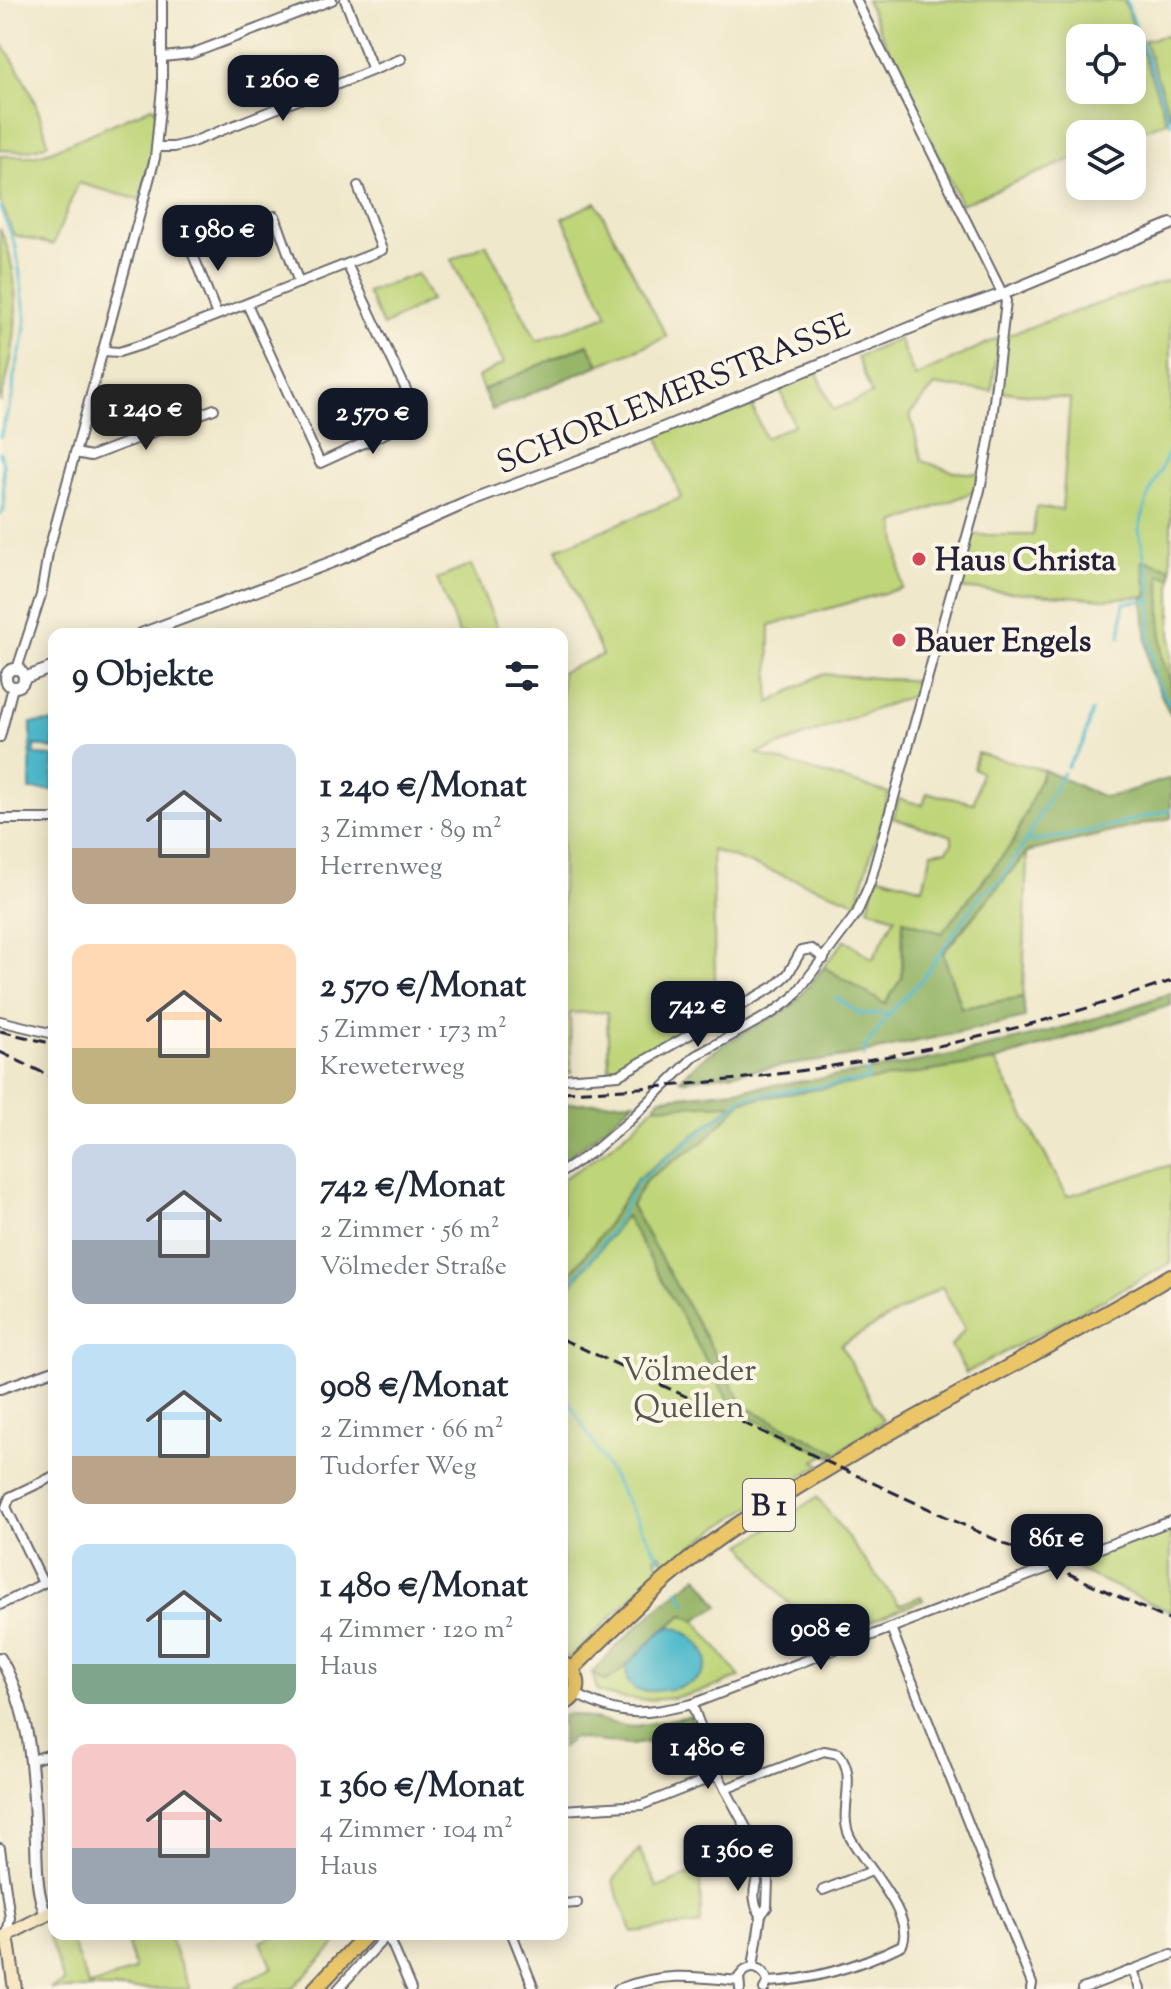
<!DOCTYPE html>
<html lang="de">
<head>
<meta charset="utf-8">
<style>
  :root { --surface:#fff; --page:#f6f6f7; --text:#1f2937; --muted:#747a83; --accent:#111827 }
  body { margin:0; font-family:"Sorts Mill Goudy",serif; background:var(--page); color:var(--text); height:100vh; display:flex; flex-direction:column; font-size:30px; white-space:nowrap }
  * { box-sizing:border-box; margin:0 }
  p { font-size:26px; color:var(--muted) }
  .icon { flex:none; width:44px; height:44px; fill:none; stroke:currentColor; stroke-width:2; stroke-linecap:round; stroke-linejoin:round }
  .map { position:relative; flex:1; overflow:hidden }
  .side { position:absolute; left:48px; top:628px; width:520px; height:1312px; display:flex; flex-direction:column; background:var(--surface); border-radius:16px; box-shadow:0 4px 20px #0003 }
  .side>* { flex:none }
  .controls { position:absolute; left:1066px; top:24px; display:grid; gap:16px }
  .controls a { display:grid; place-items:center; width:80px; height:80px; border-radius:16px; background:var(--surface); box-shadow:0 4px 20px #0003; font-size:40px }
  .price { position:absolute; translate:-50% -68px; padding:0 18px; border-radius:16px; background:var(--accent); color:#fff; font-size:26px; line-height:52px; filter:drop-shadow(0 2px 4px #0008) }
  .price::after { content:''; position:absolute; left:50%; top:48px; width:24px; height:18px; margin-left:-12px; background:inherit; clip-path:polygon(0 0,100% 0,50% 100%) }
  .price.selected { background:#222; color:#fff }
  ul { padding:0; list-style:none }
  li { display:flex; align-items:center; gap:24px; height:200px; padding:0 24px }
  li span { display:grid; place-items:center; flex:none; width:224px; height:160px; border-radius:16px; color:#555 }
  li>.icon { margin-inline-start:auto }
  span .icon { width:96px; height:96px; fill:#fffc; stroke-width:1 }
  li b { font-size:34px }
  h2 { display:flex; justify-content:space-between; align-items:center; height:96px; padding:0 24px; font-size:34px }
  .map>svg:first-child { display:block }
</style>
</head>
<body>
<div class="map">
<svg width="1171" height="1989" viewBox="0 0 1171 1989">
  <rect width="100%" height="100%" fill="#fcf5e5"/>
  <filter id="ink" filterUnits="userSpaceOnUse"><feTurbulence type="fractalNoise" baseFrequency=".0125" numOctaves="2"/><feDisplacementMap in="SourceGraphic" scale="16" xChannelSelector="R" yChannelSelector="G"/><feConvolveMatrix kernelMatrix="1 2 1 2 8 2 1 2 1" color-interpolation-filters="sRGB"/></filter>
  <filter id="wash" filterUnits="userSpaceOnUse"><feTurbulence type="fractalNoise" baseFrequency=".006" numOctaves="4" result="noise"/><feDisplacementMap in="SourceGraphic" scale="32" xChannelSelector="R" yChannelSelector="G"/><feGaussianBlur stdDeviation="1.8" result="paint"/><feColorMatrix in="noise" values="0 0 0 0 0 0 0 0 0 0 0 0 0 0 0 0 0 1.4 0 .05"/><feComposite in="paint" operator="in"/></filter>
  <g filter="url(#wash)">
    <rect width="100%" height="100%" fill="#f0e8cb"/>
    <g fill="#bfd579" stroke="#707c5a" stroke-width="2" fill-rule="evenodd">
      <path d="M866,0H1124L1167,121L1132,135L1080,134V156L961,204ZM1080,38H1132V90H1080Z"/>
      <path d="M1171,35V117L1144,40Z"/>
      <path d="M0,41C23,72 39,106 48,143C34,152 17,151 0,150Z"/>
      <path d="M152,107L157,112L152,152L140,200L78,183L53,245L14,235L0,202V156H33L51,151Z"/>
      <path d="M596,202L667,337L599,365L587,344L483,390L478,377L504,363L451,260L486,244L537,341L608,315L563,218Z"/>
      <path d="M0,228C24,283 18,346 0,402Z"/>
      <path d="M417,274L431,300L383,326L367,292Z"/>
      <path d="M1171,279V568L1143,560L1148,596L1105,599L955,588L971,535H1033L1036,507L1062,510L1070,399L997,391L1004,336Z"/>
      <path d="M998,338L992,391L935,386L910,414L922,461L955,472L980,474L976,491L895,523L902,588L770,625L769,703L822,674L919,681L916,694L757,754L889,793L857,902L712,850L716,1014L617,1071H609L607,1012L570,1013L571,1073H562V672L602,655L557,549L681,498L657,434L748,396L765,438L794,425L779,387L817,372L833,410L872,394L857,357L899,339L915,377Z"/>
      <path d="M471,565L500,634H459L437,579Z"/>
      <path d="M1160,574L1171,578V682L1162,658Z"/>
      <path d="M977,753L1044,770L1014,841L942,933L903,920L902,977L885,1004L824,967L845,940L873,959L895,917L868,908L877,875L923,888L932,852L947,850L952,843V836L893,818L899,799L923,805L927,793L974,803L981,772L973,768Z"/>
      <path d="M1027,852L1023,997L961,1008L943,953Z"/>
      <path d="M995,1061L1067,1196L1171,1165V1263L966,1373L951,1346L965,1329L942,1287L841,1345L883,1421L838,1453L833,1450L815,1461L821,1465C767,1495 716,1527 667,1565L660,1554L655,1557L661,1569L568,1659L562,1652V1179C597,1159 626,1136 654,1107Z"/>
      <path d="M817,1497L899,1605L921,1596L923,1600L822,1641L817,1629L813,1630L782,1596L743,1545Z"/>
      <path d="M1171,1527V1612L1072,1567L1085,1560Z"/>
      <path d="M683,1615L695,1620L740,1677C694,1697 647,1708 598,1692L592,1673L605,1681L627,1665L626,1672L651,1691L683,1686L671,1626L666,1628Z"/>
      <path d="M639,1849L658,1888L700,1870L701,1924L632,1932L613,1881Z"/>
      <path d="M54,1932V1934H69L89,1987L135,1970L126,1937L132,1934H168L190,1989H50L64,1982L48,1935Z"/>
      <path d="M278,1934H346L291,1989H236L235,1987L273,1968L261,1942Z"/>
    </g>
    <g fill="#97b669" stroke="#5c6c52" stroke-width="2">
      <path d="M588,344L599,365L492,410L483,390Z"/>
      <path d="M1142,560L1171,568V578L1160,575L1162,658L1171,682V716L1149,669L1143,598L1148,596Z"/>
      <path d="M1044,770L1103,797L1116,795L1171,778V818L1027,852L943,953L961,1008L1023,997L1025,1018L845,1057L686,1080L680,1079L703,1058L729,1041L789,1009L824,967L885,1004L902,977L903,920L942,933L1014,841Z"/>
      <path d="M1171,993V1005L995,1061L743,1101L704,1141L647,1179L631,1205L744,1406L838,1453L831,1457L733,1409L626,1216L562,1297V1284L599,1237L637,1179L734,1104L654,1107L661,1098C832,1082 1009,1052 1171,993Z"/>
      <path d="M635,1101L592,1139L562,1161V1104Z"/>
      <path d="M698,1576L719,1606L695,1620L683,1615L663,1630L617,1674L605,1681L592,1673C623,1637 660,1605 698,1576Z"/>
      <path d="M570,1714L630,1727L691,1716L695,1728L658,1741L630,1745L572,1738L562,1748V1716Z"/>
    </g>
    <g fill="#4fbacb" stroke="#386e83" stroke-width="2">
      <path d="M53,722L54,749L35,745V755L54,756L53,790H30L31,723Z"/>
      <path d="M671,1626C688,1631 715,1651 704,1671C696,1688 651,1695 634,1689L627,1680V1665L663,1630Z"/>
    </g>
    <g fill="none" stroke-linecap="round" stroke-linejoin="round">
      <g stroke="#4fbacb" stroke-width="3">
        <path d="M1126,0L1171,124"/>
        <path d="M0,207L16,247L26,319L23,341L14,376L13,395L0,437"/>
        <path d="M1171,448L1147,499L1139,530L1151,588L1150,641L1154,677L1171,707"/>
        <path d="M0,452L3,464L4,510L0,514"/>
        <path d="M1120,637L1124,603L1149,600"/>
        <path d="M1067,767L1083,743L1092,711"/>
        <path d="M1025,842L1063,773"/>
        <path d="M836,998L860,1014H888"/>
        <path d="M864,1056V1049L890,1013L923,978L982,893L1000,882L1025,842L1073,835L1171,810"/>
        <path d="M562,1295L613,1229L638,1181L745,1097L868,1080L866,1072"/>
        <path d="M562,1389L660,1559"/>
        <path d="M678,1590L686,1603"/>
      </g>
    </g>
  </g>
  <g filter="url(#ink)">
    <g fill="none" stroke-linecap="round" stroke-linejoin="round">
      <defs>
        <g id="minor">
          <path d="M345,0L373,70"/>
          <path d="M163,57L191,54L332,0"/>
          <path d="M157,147H174L190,143L401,59"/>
          <path d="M275,216L299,283"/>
          <path d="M188,242L217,315"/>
          <path d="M247,304L320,463L414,420L418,415L347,264"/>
          <path d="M104,351L119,352L144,344L382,250L358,186"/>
          <path d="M75,453L91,456L214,409"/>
          <path d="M17,669L41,595L48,553L155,158L162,88V0"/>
          <path d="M0,737L13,687"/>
          <path d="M0,819H54"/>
          <path d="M0,1021L54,1034"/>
          <path d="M562,1079L619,1075L775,986L788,974L801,951L812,949L824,959"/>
          <path d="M562,1172L596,1149L629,1121L695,1056L772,1013L793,998L857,913L870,883L980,490L990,435L1006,301L856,0"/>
          <path d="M0,1389L54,1370"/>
          <path d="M43,1583L6,1507L10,1497L54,1476"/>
          <path d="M0,1605L54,1578"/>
          <path d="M891,1628L1032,1984L1031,1989"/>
          <path d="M576,1694C621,1718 643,1715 692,1704L1171,1521"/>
          <path d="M692,1704L720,1779L759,1852L768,1880L767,1907L761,1915L753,1967"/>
          <path d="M32,1760L54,1753"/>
          <path d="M725,1789L824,1751L839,1754C859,1778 837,1811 850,1837C863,1863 916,1917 902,1945C859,1966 815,1980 768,1982"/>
          <path d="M562,1810L642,1805L718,1775"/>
          <path d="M0,1848L10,1918L7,1935L0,1938"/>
          <path d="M823,1890L872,1871"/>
          <path d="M562,1904L577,1903"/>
          <path d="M761,1915C750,1900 754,1883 762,1866"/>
          <path d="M512,1934L534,1989"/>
          <path d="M1133,1970L1140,1989"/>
          <path d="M338,1989L386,1936L392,1944L411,1989"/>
          <path d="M618,1989C663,1972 692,1976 738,1981"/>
          <path d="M740,1989L739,1977C749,1963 763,1966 768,1982L764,1989"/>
          <path d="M1082,1989L1171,1955"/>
        </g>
        <g id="tertiary">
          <path d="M141,634L340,559L466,503L626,443L942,315L1003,294L1171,224"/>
          <circle cx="15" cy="678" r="9"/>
          <path d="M24,678L54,667"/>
          <path d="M0,1658C33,1715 33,1779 36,1842C37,1867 36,1892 46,1915"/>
        </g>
        <path id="secondary" d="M15,1989L7,1935L54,1911"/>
        <g id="primary">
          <path d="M562,1664C582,1673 583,1696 562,1704"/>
          <path d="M572,1669C621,1620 670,1571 727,1532C869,1436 1024,1363 1171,1276"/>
          <path d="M315,1989L367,1934"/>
        </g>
      </defs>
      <use href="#minor" stroke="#6a676d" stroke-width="12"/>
      <use href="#tertiary" stroke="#6a676d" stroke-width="14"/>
      <use href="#secondary" stroke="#6a676d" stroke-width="16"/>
      <use href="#primary" stroke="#6a676d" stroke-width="18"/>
      <use href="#minor" stroke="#fff" stroke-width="8"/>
      <use href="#tertiary" stroke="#fff" stroke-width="10"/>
      <use href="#secondary" stroke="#f7e8c3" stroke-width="12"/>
      <use href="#primary" stroke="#eac669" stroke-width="14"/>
      <g stroke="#22223b" stroke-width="3" stroke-dasharray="12 6" stroke-linecap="butt">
        <path d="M0,1031L54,1044"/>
        <path d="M0,1052L54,1078"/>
        <path d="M562,1092C768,1085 976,1049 1171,981"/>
        <path d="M562,1339L1171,1621"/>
      </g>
    </g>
  </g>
  <g fill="#d1495b" stroke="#fcf5e5" stroke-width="3">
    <circle cx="919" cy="559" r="8"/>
    <circle cx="899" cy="640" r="8"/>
  </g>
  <g text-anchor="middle" stroke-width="8" stroke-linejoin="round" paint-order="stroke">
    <rect fill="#fcf5e5" stroke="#63616e" stroke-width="2" x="743" y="1479" width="52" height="52" rx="6"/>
    <g font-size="30" font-weight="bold" fill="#22223b">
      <text x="769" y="1515">B 1</text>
    </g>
    <g font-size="32" fill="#22223b" stroke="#fcf5e5">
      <text transform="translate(673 393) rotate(-22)" y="11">SCHORLEMERSTRASSE</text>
    </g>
    <g font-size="32" font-weight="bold" fill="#22223b" stroke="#fcf5e5" text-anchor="start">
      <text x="935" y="570">Haus Christa</text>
      <text x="915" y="651">Bauer Engels</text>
    </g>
    <g font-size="32" fill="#51584e" stroke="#fcf5e5">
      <text x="689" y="1380">Völmeder<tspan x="689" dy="37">Quellen</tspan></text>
    </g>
  </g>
</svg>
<div class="controls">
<a><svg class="icon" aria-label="locate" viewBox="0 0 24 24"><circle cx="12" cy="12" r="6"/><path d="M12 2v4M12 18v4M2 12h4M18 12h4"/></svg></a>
<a><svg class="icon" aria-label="layers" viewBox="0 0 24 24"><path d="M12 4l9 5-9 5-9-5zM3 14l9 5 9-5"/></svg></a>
</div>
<b class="price" style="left:283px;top:123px">1 260 €</b>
<b class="price" style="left:218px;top:273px">1 980 €</b>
<b class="price selected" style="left:146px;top:452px">1 240 €</b>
<b class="price" style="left:373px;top:456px">2 570 €</b>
<b class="price" style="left:698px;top:1049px">742 €</b>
<b class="price" style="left:1057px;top:1582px">861 €</b>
<b class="price" style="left:821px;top:1672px">908 €</b>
<b class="price" style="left:708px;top:1791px">1 480 €</b>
<b class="price" style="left:738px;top:1893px">1 360 €</b>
<section class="side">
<h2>9 Objekte<svg class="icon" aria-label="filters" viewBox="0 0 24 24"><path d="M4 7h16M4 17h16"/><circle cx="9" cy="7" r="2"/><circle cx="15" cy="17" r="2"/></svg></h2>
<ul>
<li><span style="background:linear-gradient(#c9d6e8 65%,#b9a48a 0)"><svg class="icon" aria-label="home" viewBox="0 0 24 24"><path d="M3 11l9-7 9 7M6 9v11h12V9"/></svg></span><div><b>1 240 €/Monat</b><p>3 Zimmer · 89 m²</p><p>Herrenweg</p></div></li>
<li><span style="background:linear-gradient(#ffd9b3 65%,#c2b280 0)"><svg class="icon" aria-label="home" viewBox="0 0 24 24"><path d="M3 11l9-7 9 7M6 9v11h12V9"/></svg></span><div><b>2 570 €/Monat</b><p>5 Zimmer · 173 m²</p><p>Kreweterweg</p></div></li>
<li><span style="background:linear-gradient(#c9d6e8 60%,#9aa5b1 0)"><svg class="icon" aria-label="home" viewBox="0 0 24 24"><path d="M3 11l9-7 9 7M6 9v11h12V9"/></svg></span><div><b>742 €/Monat</b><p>2 Zimmer · 56 m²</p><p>Völmeder Straße</p></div></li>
<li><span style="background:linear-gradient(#bfe0f5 70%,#b9a48a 0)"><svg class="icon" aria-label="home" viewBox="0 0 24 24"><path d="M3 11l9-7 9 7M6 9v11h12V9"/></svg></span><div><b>908 €/Monat</b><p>2 Zimmer · 66 m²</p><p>Tudorfer Weg</p></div></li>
<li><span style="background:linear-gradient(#bfe0f5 75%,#7fa58c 0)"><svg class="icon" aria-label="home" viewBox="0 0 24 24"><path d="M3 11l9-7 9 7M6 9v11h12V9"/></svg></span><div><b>1 480 €/Monat</b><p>4 Zimmer · 120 m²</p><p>Haus</p></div></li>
<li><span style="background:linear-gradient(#f6c9c9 65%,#9aa5b1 0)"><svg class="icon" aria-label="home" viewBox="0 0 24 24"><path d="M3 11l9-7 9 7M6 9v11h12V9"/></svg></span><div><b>1 360 €/Monat</b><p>4 Zimmer · 104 m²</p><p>Haus</p></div></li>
</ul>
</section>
</div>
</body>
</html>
